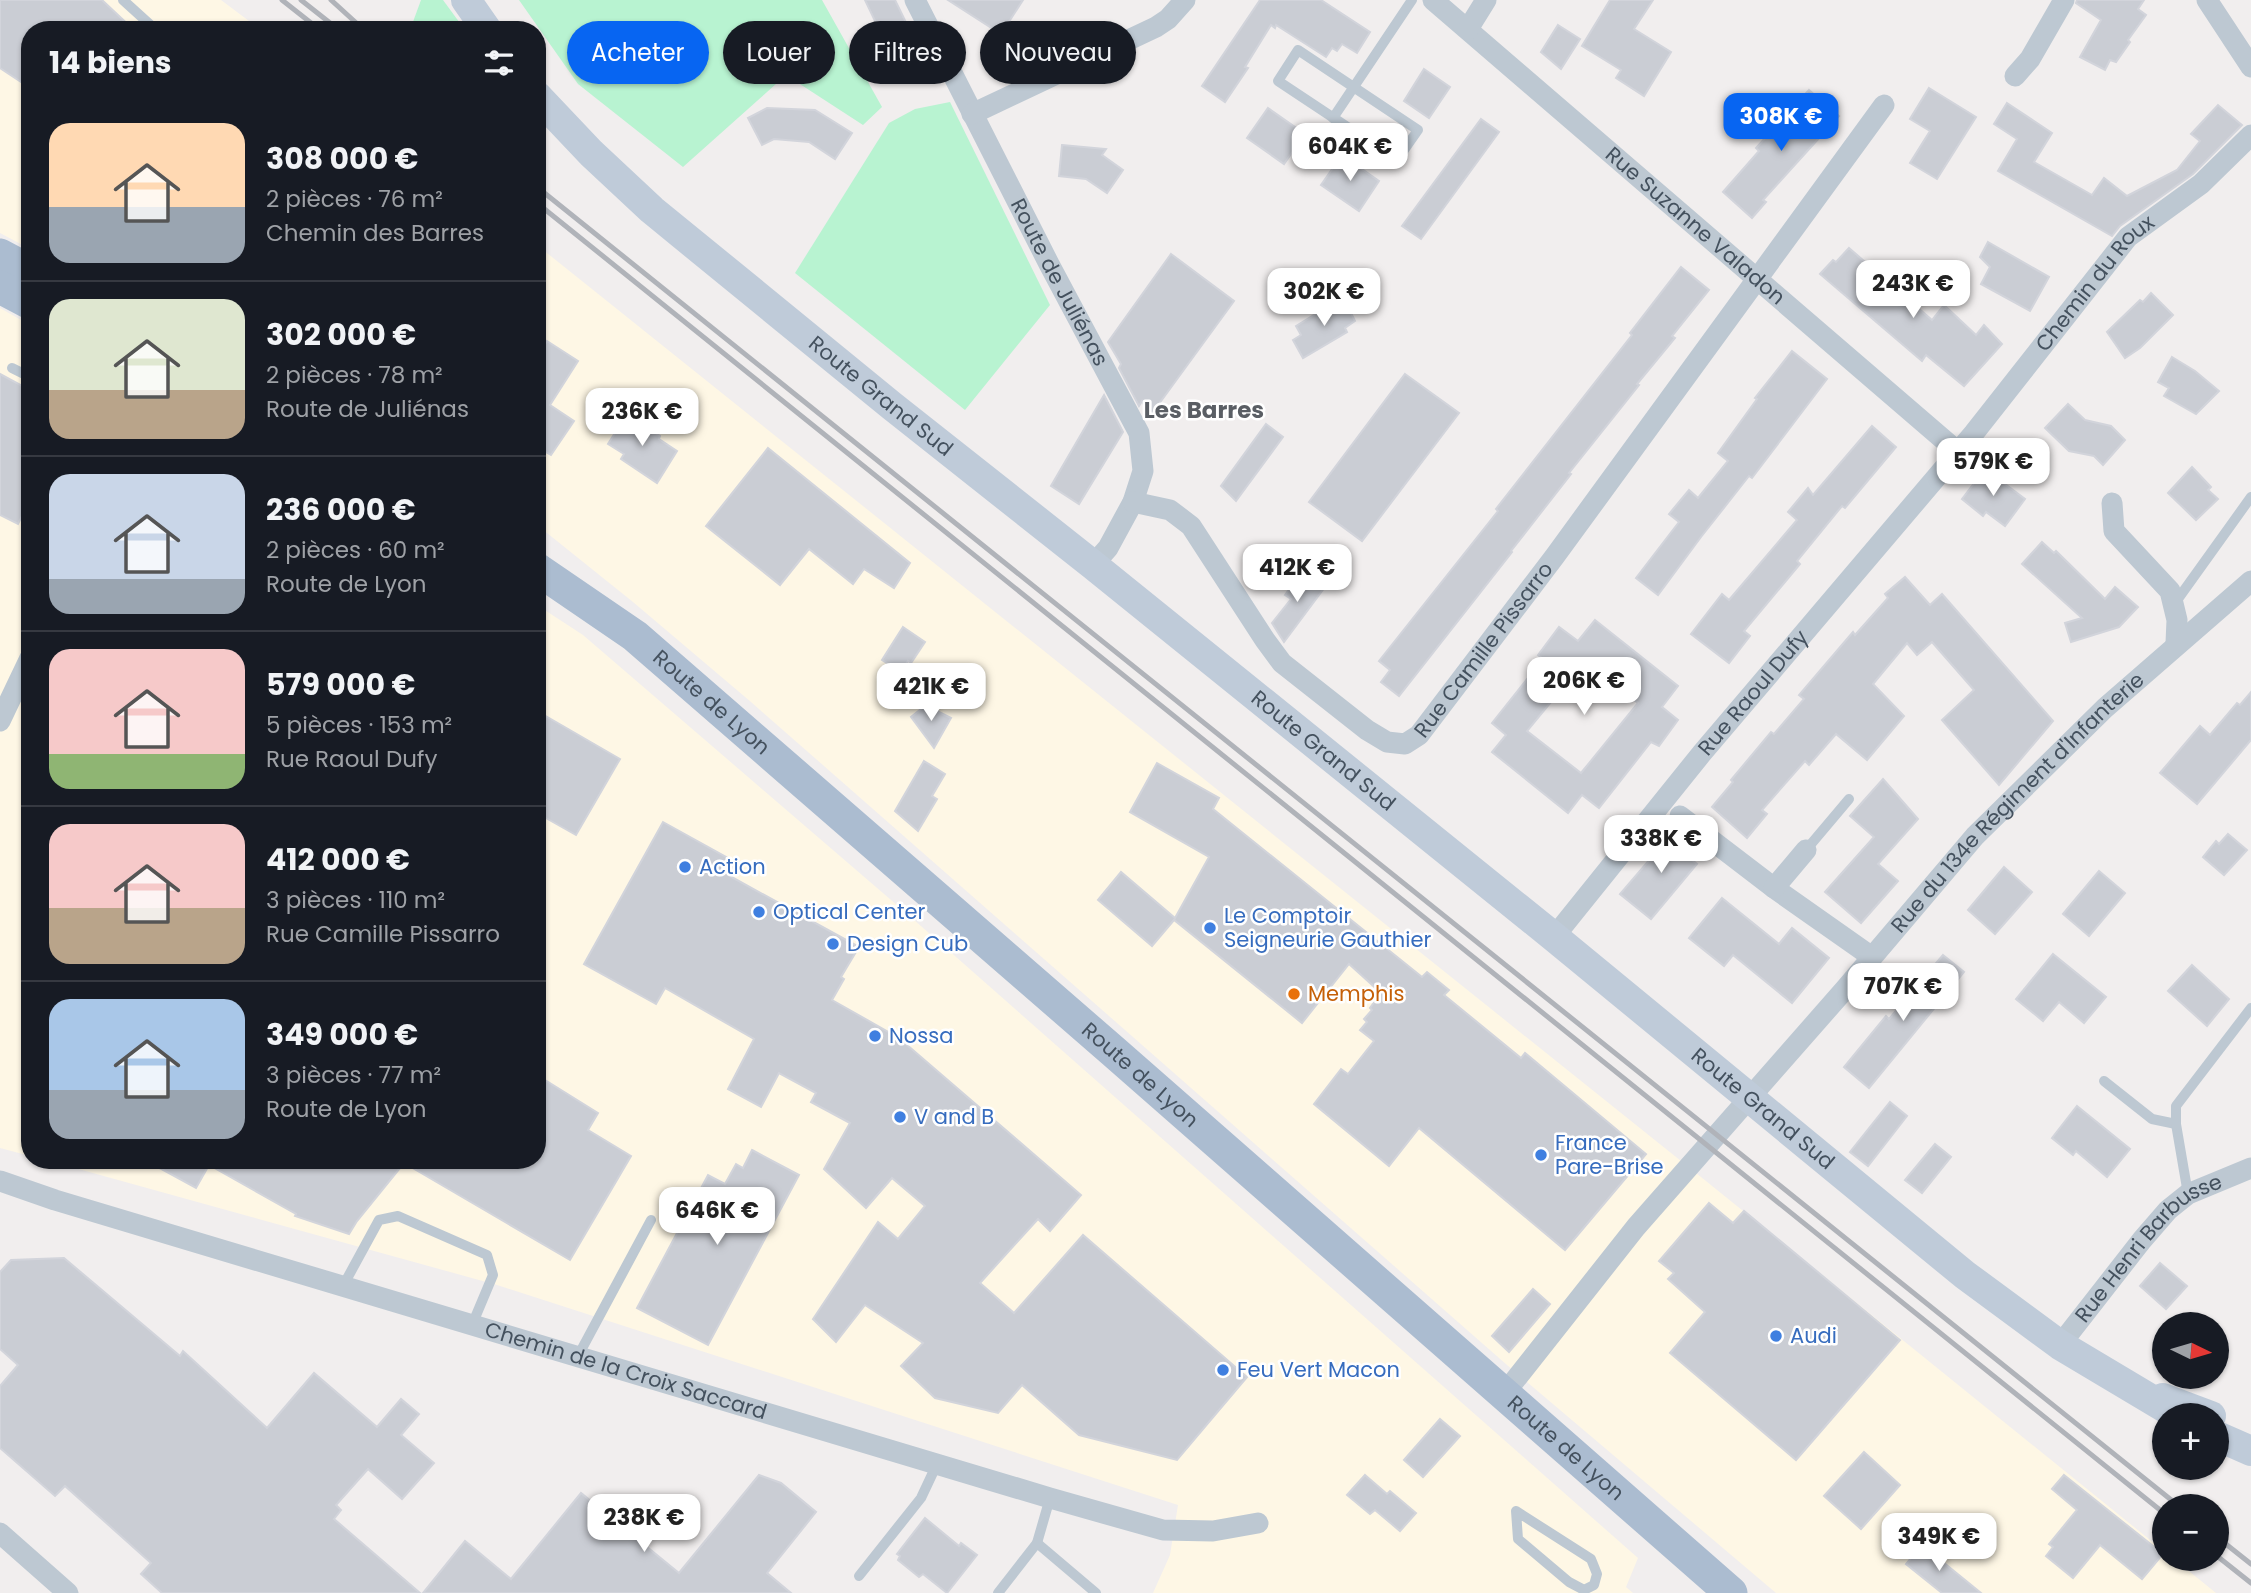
<!DOCTYPE html>
<html lang="fr">
<head>
<meta charset="utf-8">
<style>
  :root { --surface:#171b24; --page:#20242c; --text:#f1f3f6; --muted:#9ea1a6; --line:#363941; --accent:#0765f2 }
  body { margin:0; font-family:Poppins,sans-serif; background:var(--page); color:var(--text); height:100vh; display:flex; flex-direction:column; font-size:26px; white-space:nowrap }
  * { box-sizing:border-box; margin:0 }
  p { font-size:23px; color:var(--muted) }
  .icon { flex:none; width:38px; height:38px; fill:none; stroke:currentColor; stroke-width:2; stroke-linecap:round; stroke-linejoin:round }
  .map { position:relative; flex:1; overflow:hidden }
  .panel { position:absolute; left:21px; top:21px; width:525px; height:1148px; display:flex; flex-direction:column; background:var(--surface); border-radius:28px; box-shadow:0 2px 5px #0004 }
  .panel>* { flex:none }
  .hud { position:absolute; left:567px; top:21px; width:665px; height:63px; display:flex; gap:14px }
  .needle { width:46px; rotate:95deg }
  .fabs { position:absolute; left:2152px; top:1312px; display:grid; gap:14px }
  .fabs a { display:grid; place-items:center; width:77px; height:77px; border-radius:50%; background:var(--surface); box-shadow:0 2px 5px #0004; font-size:35px }
  .price { position:absolute; translate:-50% -60px; padding:0 16px; border-radius:14px; background:#fff; color:#222; font-size:23px; line-height:46px; filter:drop-shadow(0 2px 4px #0008) }
  .price::after { content:''; position:absolute; left:50%; top:42px; width:21px; height:16px; margin-left:-10px; background:inherit; clip-path:polygon(0 0,100% 0,50% 100%) }
  .price.active { background:var(--accent); color:#fff }
  ul { padding:0; list-style:none }
  li { display:flex; align-items:center; gap:21px; height:175px; padding:0 28px }
  li+li { border-top:2px solid var(--line) }
  li span { display:grid; place-items:center; flex:none; width:196px; height:140px; border-radius:21px; color:#555 }
  li>.icon { margin-inline-start:auto }
  span .icon { width:84px; height:84px; fill:#fffc; stroke-width:1 }
  li b { font-size:30px }
  h2 { display:flex; justify-content:space-between; align-items:center; height:84px; padding:0 28px; font-size:30px }
  .pill { padding:0 24px; border-radius:32px; background:var(--surface); box-shadow:0 2px 5px #0004; font-size:24px; line-height:63px }
  .pill.active { background:var(--accent); color:#fff }
  .map>svg:first-child { display:block }
</style>
</head>
<body>
<div class="map">
<svg width="2251" height="1593" viewBox="0 0 2251 1593">
  <rect width="100%" height="100%" fill="#f1eeee"/>
  <g fill="#fef7e5">
    <path d="M0,0H221L261,30H30V249L0,233Z"/>
    <path d="M537,245L1701,1177L2165,1552V1559H2174L2216,1593H1776L1507,1365L751,702L633,602L537,525Z"/>
    <path d="M0,308L30,325V1156L0,1148Z"/>
    <path d="M537,605L583,635L905,912L1638,1558L1626,1587L1633,1593H1153L1170,1555L1178,1505L497,1285L46,1160H537Z"/>
  </g>
  <g fill="#b8f3d1">
    <path d="M421,0H443L465,30H410Z"/>
    <path d="M519,0H822L882,107L863,125L786,75L683,167L578,84Z"/>
    <path d="M950,102L1050,305L965,410L795,273L889,123L915,109Z"/>
  </g>
  <g fill="#cacdd4" stroke="#d2d4db" stroke-width="2" fill-rule="evenodd">
    <path d="M0,0H102L134,30H30V88L0,68Z"/>
    <path d="M865,0H895L921,53L896,65Z"/>
    <path d="M948,0H1023L1001,34Z"/>
    <path d="M1260,0H1321L1370,32L1357,53L1342,44L1337,51L1332,48L1326,57L1276,25L1275,28L1271,25L1245,67L1248,68L1225,102L1202,86Z"/>
    <path d="M1610,0H1653L1634,29L1671,52L1644,96L1616,78L1621,70L1582,46Z"/>
    <path d="M2077,0H2144L2138,9L2146,15L2128,40L2130,42L2116,62L2110,60L2105,70L2080,57L2101,20L2076,3Z"/>
    <path d="M1558,25L1580,39L1561,69L1541,52Z"/>
    <path d="M1424,69L1450,87L1429,118L1404,101Z"/>
    <path d="M1929,88L1976,117L1937,179L1910,163L1930,131L1910,119Z"/>
    <path d="M1809,90L1839,116L1763,200L1766,202L1752,218L1723,192L1759,151L1756,148Z"/>
    <path d="M2007,103L2052,133L2034,162L2092,195L2104,178L2127,196L2177,170L2200,141L2191,134L2218,105L2242,125L2193,174L2120,226L2112,236L1998,171L2017,139L1994,124Z"/>
    <path d="M767,108L815,110L852,133L835,159L809,142L774,139L762,145L748,118Z"/>
    <path d="M1268,108L1305,134L1284,164L1247,138Z"/>
    <path d="M1481,119L1499,132L1421,239L1402,226Z"/>
    <path d="M1062,145L1106,149L1102,155L1123,170L1107,193L1086,179L1059,176Z"/>
    <path d="M1342,155L1379,181L1359,211L1321,185Z"/>
    <path d="M1988,242L2049,277L2030,311L1981,284L1990,267L1980,257Z"/>
    <path d="M1849,248L1932,320L1944,305L1976,335L1984,325L2002,344L1964,386L1926,355L1922,361L1820,274L1833,260L1836,262Z"/>
    <path d="M1171,254L1234,301L1150,416L1142,401L1139,406L1119,368L1121,364L1108,342Z"/>
    <path d="M1681,267L1709,290L1672,336L1675,338L1637,384L1639,385L1569,473L1571,474L1511,551L1512,552L1399,696L1381,682L1390,670L1379,661L1498,511L1496,509L1632,335L1630,333Z"/>
    <path d="M2151,293L2173,315L2140,348L2125,358L2107,332L2140,300L2143,302Z"/>
    <path d="M1343,297L1355,321L1345,328L1347,332L1303,358L1293,340L1301,335L1296,326Z"/>
    <path d="M547,341L578,361L550,405L574,421L551,455L537,447V357Z"/>
    <path d="M1792,351L1827,379L1752,478L1749,476L1701,537L1658,595L1636,578L1679,522L1669,514L1689,490L1698,498L1728,461L1718,453L1757,399L1755,398Z"/>
    <path d="M2172,357L2195,371L2219,391L2196,414L2164,396L2169,388L2158,382Z"/>
    <path d="M0,374L30,390V500L18,524L0,515Z"/>
    <path d="M1405,374L1459,413L1362,541L1309,502Z"/>
    <path d="M1104,395L1123,432L1079,504L1051,486Z"/>
    <path d="M2068,404L2085,420L2111,426L2125,440L2103,465L2094,456L2069,451L2045,428Z"/>
    <path d="M627,414L660,436L659,439L677,451L657,483L621,459L624,454L608,444Z"/>
    <path d="M1266,424L1283,437L1236,501L1221,486Z"/>
    <path d="M1872,426L1896,447L1845,508L1842,506L1797,561L1800,564L1744,631L1750,636L1729,663L1691,634L1722,594L1729,600L1797,520L1788,512L1808,488L1813,495Z"/>
    <path d="M768,448L910,563L894,588L864,569L853,584L809,549L780,585L706,526Z"/>
    <path d="M2192,467L2211,487L2208,490L2218,499L2196,520L2168,493Z"/>
    <path d="M1985,469L2025,499L2005,526L1986,512L1983,516L1962,499Z"/>
    <path d="M2042,542L2054,553L2056,551L2105,599L2115,587L2138,607L2119,627L2071,642L2065,623L2082,618L2022,564Z"/>
    <path d="M1303,571L1325,587L1284,642L1272,623L1291,599L1285,595Z"/>
    <path d="M1905,577L1930,605L1942,594L2053,721L1999,785L1942,720L1974,690L1932,642L1917,655L1907,643L1873,684L1904,716L1867,760L1836,734L1809,765L1805,761L1762,810L1767,814L1747,838L1712,807L1733,782L1731,780L1771,732L1774,734L1804,699L1799,695L1853,632L1855,635L1888,598L1885,594Z"/>
    <path d="M1595,620L1678,686L1662,707L1678,720L1659,746L1651,742L1599,808L1582,795L1568,813L1492,752L1506,735L1492,723L1543,659L1538,655L1559,627L1578,641ZM1584,662L1638,703L1581,773L1527,731Z"/>
    <path d="M903,627L925,642L911,663L908,661L901,672L882,660Z"/>
    <path d="M2251,692V740L2197,804L2160,773L2200,726L2210,735L2237,703L2240,705Z"/>
    <path d="M926,705H934L939,712L951,718L934,748L911,717Z"/>
    <path d="M537,711L620,759L576,835L537,813Z"/>
    <path d="M924,761L945,774L932,796L937,799L918,831L895,811Z"/>
    <path d="M1157,763L1219,798L1213,809L1422,977L1427,972L1449,990L1444,995L1521,1058L1525,1053L1646,1154L1565,1250L1419,1128L1389,1166L1314,1104L1341,1069L1348,1074L1374,1041L1360,1030L1367,1022L1364,1019L1372,1010L1370,1008L1381,993L1349,964L1302,1023L1174,920L1152,946L1098,900L1121,872L1175,918L1209,857L1130,812Z"/>
    <path d="M1883,779L1918,819L1878,864L1898,881L1861,923L1825,892L1874,837L1850,816Z"/>
    <path d="M663,822L735,862L728,875L859,947L841,977L844,979L832,1000L899,1038L1081,1195L1050,1231L1038,1219L980,1283L1014,1313L1083,1235L1247,1377L1177,1460L1079,1435L1022,1385L998,1413L935,1398L901,1366L923,1343L865,1305L836,1342L813,1319L878,1222L898,1239L925,1206L892,1178L866,1208L824,1169L850,1123L811,1102L816,1093L779,1073L761,1107L728,1089L754,1039L665,988L656,1004L584,964Z"/>
    <path d="M1676,829L1696,845L1687,856L1697,864L1651,919L1620,894Z"/>
    <path d="M2228,834L2247,850L2224,875L2203,857L2216,841L2219,844Z"/>
    <path d="M2004,867L2032,892L1995,934L1968,910Z"/>
    <path d="M2099,871L2125,893L2089,936L2063,914Z"/>
    <path d="M1722,898L1779,944L1792,928L1829,958L1792,1003L1733,955L1724,966L1689,938Z"/>
    <path d="M2053,954L2106,997L2084,1023L2059,1002L2043,1021L2016,999Z"/>
    <path d="M1943,955L1964,972L1869,1088L1844,1067L1886,1016L1889,1019Z"/>
    <path d="M2192,965L2229,999L2207,1026L2168,991Z"/>
    <path d="M537,1075L598,1113L588,1130L631,1156L570,1260L404,1163L357,1221L349,1234L295,1216L296,1214L209,1165L196,1188L145,1160H537Z"/>
    <path d="M1890,1102L1907,1116L1868,1166L1850,1152Z"/>
    <path d="M2077,1106L2130,1149L2107,1177L2076,1151L2073,1155L2052,1138Z"/>
    <path d="M1935,1144L1951,1157L1922,1193L1905,1180Z"/>
    <path d="M752,1150L799,1175L708,1345L637,1308L708,1175L725,1184L736,1164L743,1168Z"/>
    <path d="M1709,1203L1733,1223L1744,1211L1900,1340L1796,1460L1670,1353L1705,1312L1668,1279L1674,1273L1659,1261Z"/>
    <path d="M64,1258L180,1356L183,1351L267,1428L314,1373L377,1427L401,1399L419,1414L401,1435L434,1463L402,1499L368,1469L336,1505L341,1510L334,1519L420,1593H162L141,1574L151,1563L65,1486L55,1496L0,1448V1386L18,1365L0,1349V1272L11,1260Z"/>
    <path d="M2160,1263L2187,1286L2166,1309L2140,1286Z"/>
    <path d="M1533,1289L1550,1304L1509,1352L1492,1336Z"/>
    <path d="M1440,1419L1460,1436L1423,1477L1404,1460Z"/>
    <path d="M1864,1452L1900,1485L1861,1529L1824,1496Z"/>
    <path d="M759,1475L781,1483L816,1512L767,1573L791,1593H423L465,1541L511,1579L581,1493L679,1573Z"/>
    <path d="M1365,1475L1387,1494L1390,1491L1416,1513L1400,1531L1375,1510L1370,1514L1347,1495Z"/>
    <path d="M2064,1475L2163,1554L2142,1579L2100,1545L2073,1578L2046,1556L2053,1547L2049,1544L2077,1510L2052,1489Z"/>
    <path d="M925,1518L959,1546L961,1543L977,1555L947,1593L923,1574L919,1577L898,1560L900,1556L897,1554Z"/>
    <path d="M1922,1545L1981,1593H1942L1906,1564Z"/>
  </g>
  <g fill="none" stroke-linecap="round" stroke-linejoin="round">
    <g stroke="#bdc8d2" stroke-width="10">
      <path d="M123,0L156,30"/>
      <path d="M1298,50L1418,130L1397,160L1278,81Z"/>
      <path d="M1333,118L1412,0"/>
      <path d="M12,368L30,377"/>
      <path d="M2175,603L2251,497"/>
      <path d="M1806,850L1849,799"/>
      <path d="M2104,1081L2152,1119L2176,1124"/>
      <path d="M2188,1194L2176,1124V1106L2251,1008"/>
      <path d="M343,1286L379,1220L398,1216L487,1255L493,1275L472,1325"/>
      <path d="M578,1356L651,1220"/>
      <path d="M1516,1511L1591,1559L1597,1574L1594,1585L1584,1590L1569,1582L1518,1539Z"/>
      <path d="M1037,1543L1096,1593"/>
      <path d="M859,1576L921,1498L937,1464"/>
      <path d="M998,1593L1037,1543L1050,1498"/>
    </g>
    <g stroke="#bdc8d2" stroke-width="21">
      <path id="s1" d="M915,0L1049,264L1139,433L1143,471L1133,502L1108,548L1093,565"/>
      <path id="s2" d="M1433,0L1958,452"/>
      <path d="M2207,0L2251,67"/>
      <path d="M1468,29L1486,0"/>
      <path d="M2015,76L2030,59L2064,0"/>
      <path d="M972,114L1156,27L1168,19L1185,0"/>
      <path id="s3" d="M1133,502L1170,510L1191,526L1265,640L1282,663L1367,730L1387,742L1405,744L1419,735L1555,556L1884,105"/>
      <path d="M2112,503L2114,531L2170,591L2177,620L2176,643"/>
      <path d="M0,721L30,658"/>
      <path d="M1680,816L1774,888L1872,957"/>
      <path d="M1774,888L1806,850"/>
      <path id="s4" d="M1554,937L1702,753L1974,433L2128,237L2201,184L2251,135"/>
      <path id="s5" d="M0,1181L55,1200L1050,1498L1163,1530L1213,1531L1258,1523"/>
      <path id="s6" d="M2060,1345L2142,1240L2168,1210L2188,1194L2251,1168"/>
      <path id="s7" d="M1504,1394L1636,1227L1846,988L1975,836L2105,708L2251,581"/>
      <path d="M0,1533L68,1593"/>
    </g>
    <g stroke="#bfcbd9" stroke-width="30">
      <path d="M466,0L487,30"/>
      <path id="s8" d="M537,96L591,153L652,210L892,406L1093,565L1554,937L1965,1275L2060,1345L2179,1416"/>
      <path d="M2163,1398L2211,1416"/>
      <path d="M2217,1436L2251,1451"/>
    </g>
    <g stroke="#abbcd0" stroke-width="33">
      <path d="M0,255L30,271"/>
      <path d="M0,287L30,303"/>
      <path id="s9" d="M537,569L635,636L1114,1052L1731,1593"/>
    </g>
    <g stroke="#b0b3b9" stroke-width="5">
      <path d="M282,0L320,30"/>
      <path d="M301,0L339,30"/>
      <path d="M331,0L364,30"/>
      <path d="M537,187C1086,625 1633,1066 2180,1507"/>
      <path d="M537,203L2165,1514"/>
      <path d="M2217,1537L2251,1564"/>
      <path d="M2217,1556L2251,1583"/>
    </g>
  </g>
  <g fill="#3f7fe0" stroke="#fff" stroke-width="2.5">
    <circle cx="685" cy="867" r="7"/>
    <circle cx="759" cy="912" r="7"/>
    <circle cx="1210" cy="928" r="7"/>
    <circle cx="833" cy="944" r="7"/>
    <circle cx="875" cy="1036" r="7"/>
    <circle cx="900" cy="1117" r="7"/>
    <circle cx="1541" cy="1155" r="7"/>
    <circle cx="1776" cy="1336" r="7"/>
    <circle cx="1223" cy="1370" r="7"/>
  </g>
  <circle fill="#e8710a" stroke="#fff" stroke-width="2.5" cx="1294" cy="994" r="7"/>
  <g text-anchor="middle" stroke-width="5" stroke-linejoin="round" paint-order="stroke">
    <g font-size="21" fill="#44515e" stroke="#fff">
      <text dy="7" stroke="none"><textPath href="#s2" startOffset="346">Rue Suzanne Valadon</textPath></text>
      <text dy="7" stroke="none"><textPath href="#s1" startOffset="317">Route de Juliénas</textPath></text>
      <text dy="7" stroke="none"><textPath href="#s4" startOffset="849">Chemin du Roux</textPath></text>
      <text dy="7" stroke="none"><textPath href="#s8" startOffset="457">Route Grand Sud</textPath></text>
      <text dy="7" stroke="none"><textPath href="#s3" startOffset="502">Rue Camille Pissarro</textPath></text>
      <text dy="7" stroke="none"><textPath href="#s4" startOffset="315">Rue Raoul Dufy</textPath></text>
      <text dy="7" stroke="none"><textPath href="#s9" startOffset="220">Route de Lyon</textPath></text>
      <text dy="7" stroke="none"><textPath href="#s8" startOffset="1024">Route Grand Sud</textPath></text>
      <text dy="7" stroke="none"><textPath href="#s7" startOffset="784">Rue du 134e Régiment d'Infanterie</textPath></text>
      <text dy="7" stroke="none"><textPath href="#s9" startOffset="788">Route de Lyon</textPath></text>
      <text dy="7" stroke="none"><textPath href="#s8" startOffset="1591">Route Grand Sud</textPath></text>
      <text dy="7" stroke="none"><textPath href="#s6" startOffset="133">Rue Henri Barbusse</textPath></text>
      <text dy="7" stroke="none"><textPath href="#s5" startOffset="654">Chemin de la Croix Saccard</textPath></text>
      <text dy="7" stroke="none"><textPath href="#s9" startOffset="1354">Route de Lyon</textPath></text>
    </g>
    <g font-size="21" fill="#366cbe" stroke="#fff" text-anchor="start">
      <text x="699" y="874">Action</text>
      <text x="773" y="919">Optical Center</text>
      <text x="1224" y="923">Le Comptoir<tspan x="1224" dy="24">Seigneurie Gauthier</tspan></text>
      <text x="847" y="951">Design Cub</text>
      <text x="889" y="1043">Nossa</text>
      <text x="914" y="1124">V and B</text>
      <text x="1555" y="1150">France<tspan x="1555" dy="24">Pare-Brise</tspan></text>
      <text x="1790" y="1343">Audi</text>
      <text x="1237" y="1377">Feu Vert Macon</text>
    </g>
    <g font-size="21" fill="#c56008" stroke="#fff" text-anchor="start">
      <text x="1308" y="1001">Memphis</text>
    </g>
    <g font-size="23" font-weight="bold" fill="#5a5e64" stroke="#fff">
      <text x="1204" y="418">Les Barres</text>
    </g>
  </g>
</svg>
<div class="fabs">
<a><svg class="needle" viewBox="-14 -14 28 28"><path d="M0-13l5 13h-10z" fill="#e53935"/><path d="M0 13l5-13h-10z" fill="#9ea1a6"/></svg></a>
<a>+</a>
<a>−</a>
</div>
<b class="price active" style="left:1781px;top:153px">308K €</b>
<b class="price" style="left:1350px;top:183px">604K €</b>
<b class="price" style="left:1913px;top:320px">243K €</b>
<b class="price" style="left:1324px;top:328px">302K €</b>
<b class="price" style="left:642px;top:448px">236K €</b>
<b class="price" style="left:1993px;top:498px">579K €</b>
<b class="price" style="left:1297px;top:604px">412K €</b>
<b class="price" style="left:1584px;top:717px">206K €</b>
<b class="price" style="left:931px;top:723px">421K €</b>
<b class="price" style="left:1661px;top:875px">338K €</b>
<b class="price" style="left:1903px;top:1023px">707K €</b>
<b class="price" style="left:717px;top:1247px">646K €</b>
<b class="price" style="left:644px;top:1554px">238K €</b>
<b class="price" style="left:1939px;top:1573px">349K €</b>
<div class="hud">
<a class="pill active">Acheter</a>
<a class="pill">Louer</a>
<a class="pill">Filtres</a>
<a class="pill">Nouveau</a>
</div>
<section class="panel">
<h2>14 biens<svg class="icon" aria-label="filters" viewBox="0 0 24 24"><path d="M4 7h16M4 17h16"/><circle cx="9" cy="7" r="2"/><circle cx="15" cy="17" r="2"/></svg></h2>
<ul>
<li><span style="background:linear-gradient(#ffd9b3 60%,#9aa5b1 0)"><svg class="icon" aria-label="home" viewBox="0 0 24 24"><path d="M3 11l9-7 9 7M6 9v11h12V9"/></svg></span><div><b>308 000 €</b><p>2 pièces · 76 m²</p><p>Chemin des Barres</p></div></li>
<li><span style="background:linear-gradient(#dfe7d0 65%,#b9a48a 0)"><svg class="icon" aria-label="home" viewBox="0 0 24 24"><path d="M3 11l9-7 9 7M6 9v11h12V9"/></svg></span><div><b>302 000 €</b><p>2 pièces · 78 m²</p><p>Route de Juliénas</p></div></li>
<li><span style="background:linear-gradient(#c9d6e8 75%,#9aa5b1 0)"><svg class="icon" aria-label="home" viewBox="0 0 24 24"><path d="M3 11l9-7 9 7M6 9v11h12V9"/></svg></span><div><b>236 000 €</b><p>2 pièces · 60 m²</p><p>Route de Lyon</p></div></li>
<li><span style="background:linear-gradient(#f6c9c9 75%,#8fb573 0)"><svg class="icon" aria-label="home" viewBox="0 0 24 24"><path d="M3 11l9-7 9 7M6 9v11h12V9"/></svg></span><div><b>579 000 €</b><p>5 pièces · 153 m²</p><p>Rue Raoul Dufy</p></div></li>
<li><span style="background:linear-gradient(#f6c9c9 60%,#b9a48a 0)"><svg class="icon" aria-label="home" viewBox="0 0 24 24"><path d="M3 11l9-7 9 7M6 9v11h12V9"/></svg></span><div><b>412 000 €</b><p>3 pièces · 110 m²</p><p>Rue Camille Pissarro</p></div></li>
<li><span style="background:linear-gradient(#a9c7e8 65%,#9aa5b1 0)"><svg class="icon" aria-label="home" viewBox="0 0 24 24"><path d="M3 11l9-7 9 7M6 9v11h12V9"/></svg></span><div><b>349 000 €</b><p>3 pièces · 77 m²</p><p>Route de Lyon</p></div></li>
</ul>
</section>
</div>
</body>
</html>
